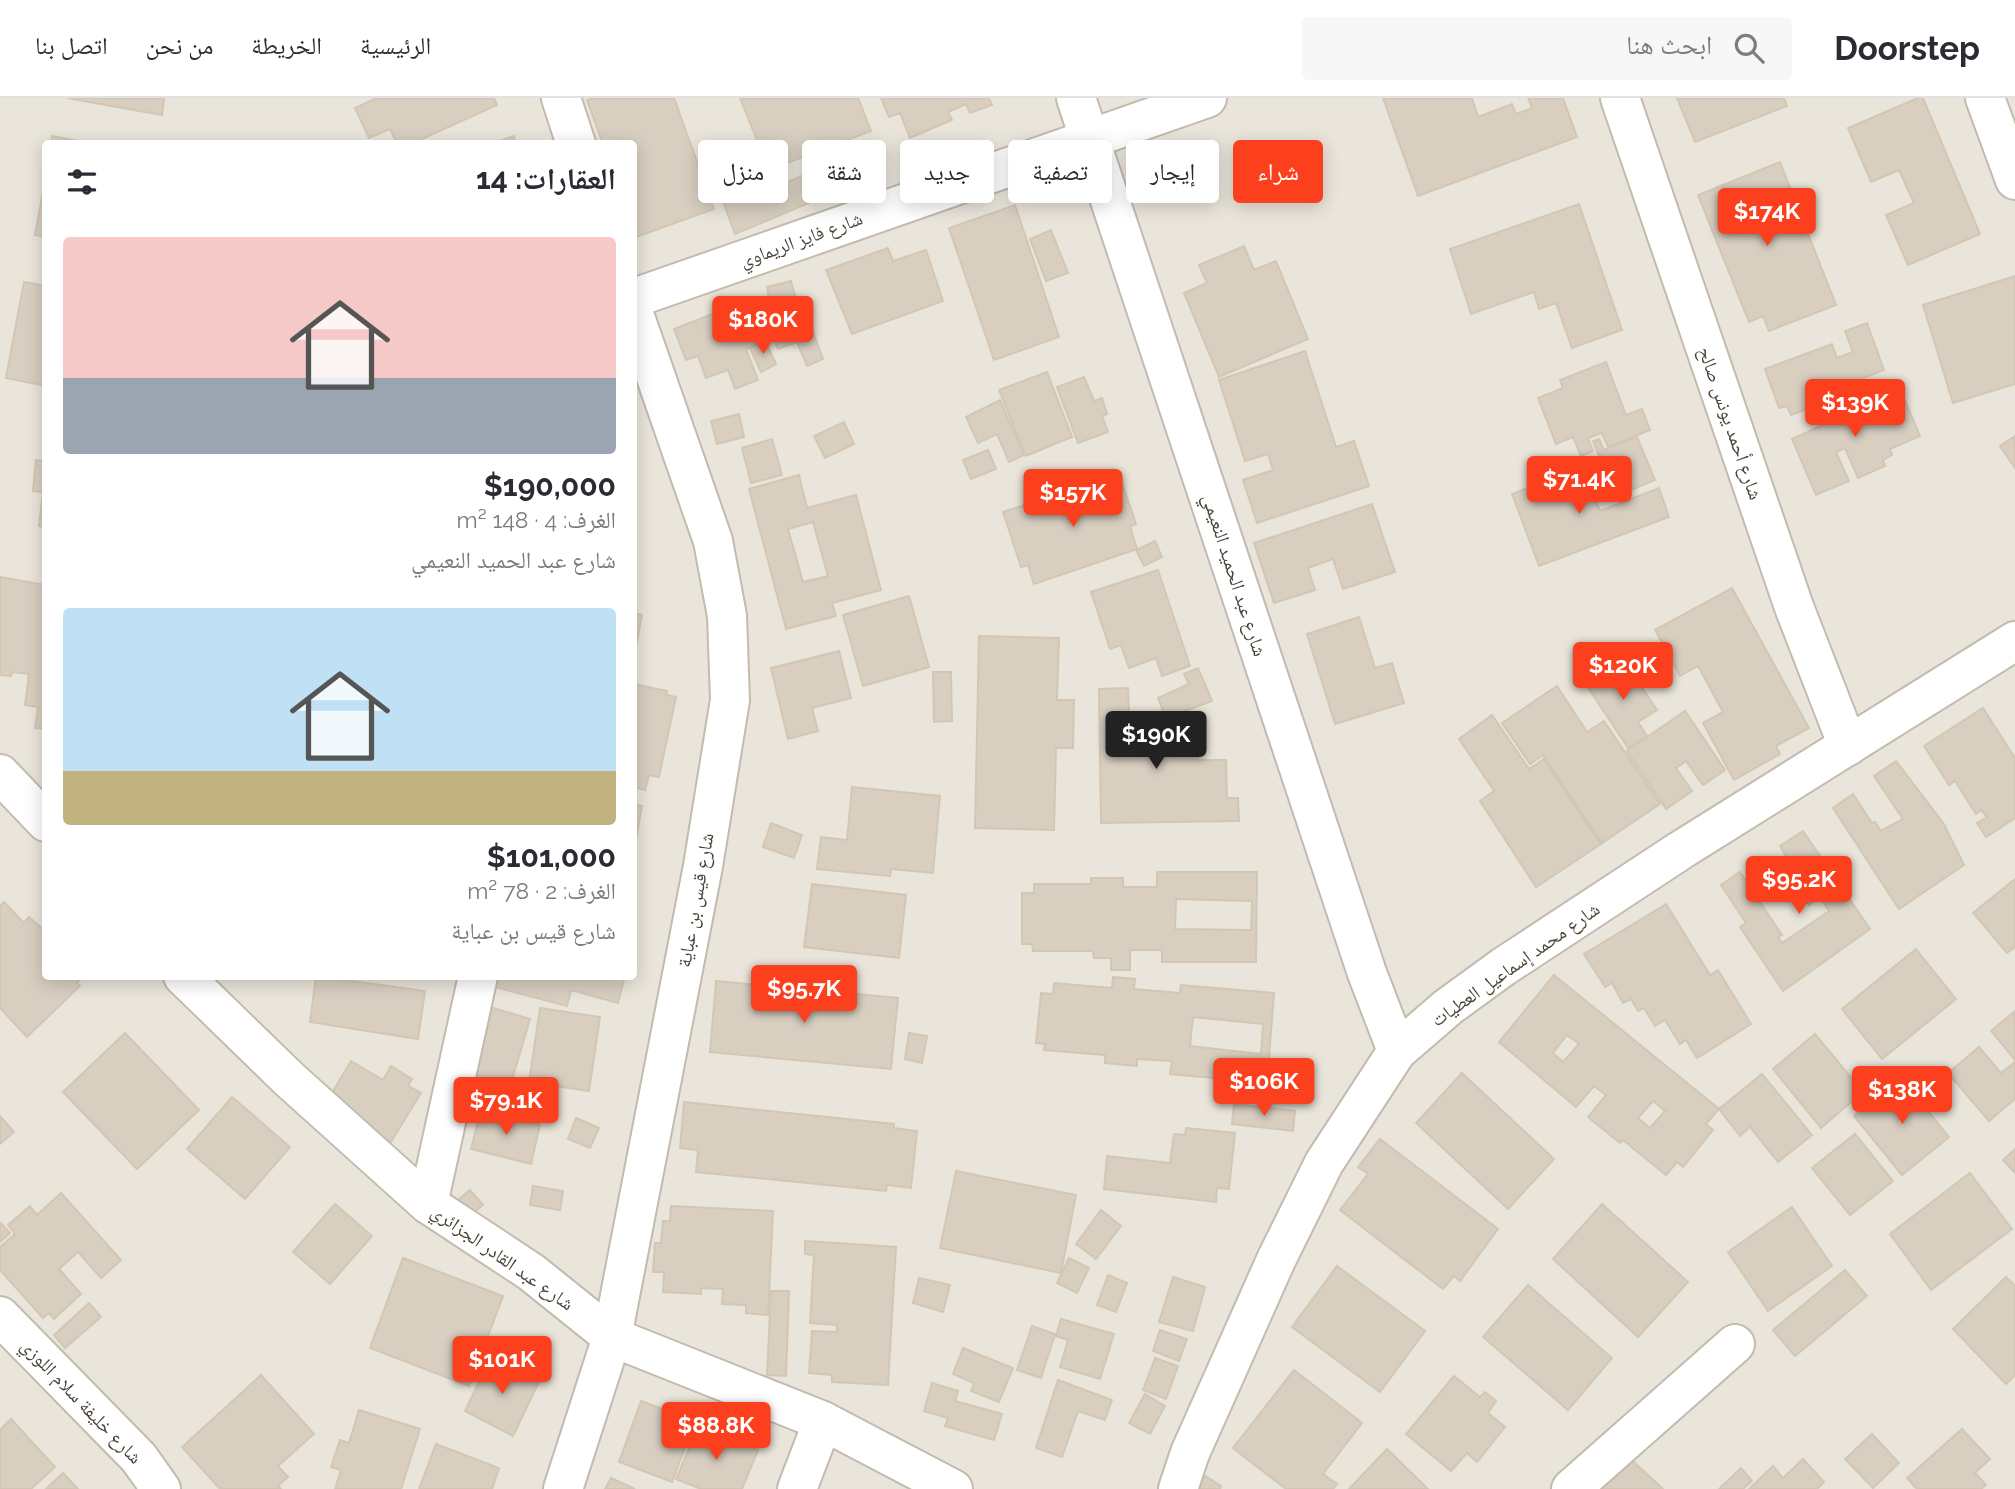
<!DOCTYPE html>
<html lang="ar">
<head>
<meta charset="utf-8">
<style>
  :root { --surface:#fff; --page:#f7f7f7; --text:#2b2b33; --muted:#7c7c81; --line:#e1e1e2; --accent:#fc3f1d }
  body { margin:0; font-family:Raleway,"Noto Naskh Arabic",sans-serif; background:var(--page); color:var(--text); direction:rtl; height:100vh; display:flex; flex-direction:column; font-size:26px; white-space:nowrap }
  * { box-sizing:border-box; margin:0 }
  p { font-size:23px; color:var(--muted) }
  .icon { flex:none; width:38px; height:38px; fill:none; stroke:currentColor; stroke-width:2; stroke-linecap:round; stroke-linejoin:round }
  .map { position:relative; flex:1; overflow:hidden; direction:ltr }
  .drawer { position:absolute; left:42px; top:42px; width:595px; height:840px; display:flex; flex-direction:column; background:var(--surface); border-radius:7px; box-shadow:0 4px 18px #0003; direction:rtl }
  .drawer>* { flex:none }
  .guide { position:absolute; left:658px; top:42px; width:665px; height:63px; direction:rtl; display:flex; gap:14px }
  .price { position:absolute; translate:-50% -60px; padding:0 16px; border-radius:7px; background:var(--accent); color:#fff; font-size:23px; line-height:46px; filter:drop-shadow(0 2px 4px #0008) }
  .price::after { content:''; position:absolute; left:50%; top:42px; width:21px; height:16px; margin-left:-10px; background:inherit; clip-path:polygon(0 0,100% 0,50% 100%) }
  .price.selected { background:#222; color:#fff }
  ul { padding:0; list-style:none }
  li { display:grid; align-content:center; gap:14px; height:371px; padding:0 21px }
  li span { display:grid; place-items:center; height:217px; border-radius:7px; color:#555 }
  li>.icon { margin-inline-start:auto }
  span .icon { width:126px; height:126px; fill:#fffc; stroke-width:1 }
  li b { font-size:30px }
  h2 { display:flex; justify-content:space-between; align-items:center; height:84px; padding:0 21px; font-size:30px }
  .tag { padding:0 24px; border-radius:7px; background:var(--surface); box-shadow:0 4px 18px #0003; font-size:24px; line-height:63px }
  .tag.selected { background:var(--accent); color:#fff }
  header { display:flex; align-items:center; gap:42px; box-sizing:border-box; height:98px; padding:0 35px; background:var(--surface); border-bottom:2px solid var(--line) }
  header strong { font-size:33px }
  nav { display:flex; gap:38px; margin-inline-start:auto; font-size:24px }
  .search { width:490px; height:63px; background:var(--page); display:flex; align-items:center; gap:18px; box-sizing:border-box; padding:0 24px; border-radius:7px; color:var(--muted); font-size:26px }
  .map>svg:first-child { display:block }
</style>
</head>
<body>
<header>
<strong>Doorstep</strong>
<div class="search"><svg class="icon" aria-label="search" viewBox="0 0 24 24"><circle cx="10" cy="10" r="6"/><path d="M15 15l6 6"/></svg>ابحث هنا</div>
<nav><a>الرئيسية</a><a>الخريطة</a><a>من نحن</a><a>اتصل بنا</a></nav>
</header>
<div class="map">
<svg width="2015" height="1391" viewBox="0 0 2015 1391">
  <rect width="100%" height="100%" fill="#f6f3ec"/>
  <path fill="#eae5da" fill-rule="evenodd" d="M0,0H2015V1391H0ZM46,46H634V878H46Z"/>
  <g fill="#d8cfc1" stroke="#d3c7b4" stroke-width="2" fill-rule="evenodd">
    <path d="M67,0H164L162,17Z"/>
    <path d="M377,0H494L497,7L411,46H397L390,31L369,40L355,10Z"/>
    <path d="M593,0H674L714,111L636,139L634,46H603L587,2Z"/>
    <path d="M740,0H858L871,33L769,72Z"/>
    <path d="M881,0H989L992,7L970,15L966,6L948,14L952,22L910,40L900,15L889,19Z"/>
    <path d="M1383,0H1472L1478,19L1512,6L1516,16L1532,10L1528,0H1563L1577,39L1418,98Z"/>
    <path d="M1677,0H1784L1787,8L1695,44Z"/>
    <path d="M1918,0H1923L1980,136L1908,167L1886,117L1914,105L1899,72L1871,84L1848,30Z"/>
    <path d="M52,38L94,46H51Z"/>
    <path d="M514,38L516,46H491Z"/>
    <path d="M870,50L880,75L735,136L710,68L741,55L758,96Z"/>
    <path d="M1780,64L1836,207L1769,233L1763,218L1749,224L1698,97Z"/>
    <path d="M46,77V139L35,137Z"/>
    <path d="M1579,106L1622,232L1572,250L1556,205L1539,211L1534,194L1471,216L1450,151Z"/>
    <path d="M1015,107L1059,239L994,262L949,130Z"/>
    <path d="M1051,132L1068,175L1046,183L1030,141Z"/>
    <path d="M1244,148L1254,172L1276,163L1308,241L1219,279L1184,195L1207,185L1199,167Z"/>
    <path d="M888,150L893,163L926,152L943,203L852,236L826,172Z"/>
    <path d="M2015,178V286L1953,305L1923,207Z"/>
    <path d="M791,183L801,218L761,229L754,202L769,198L767,189Z"/>
    <path d="M24,184L46,188V288L6,280Z"/>
    <path d="M735,207L748,239L753,237L756,246L746,251L758,282L735,291L728,272L706,280L698,258L686,262L674,231Z"/>
    <path d="M807,218L823,261L807,268L797,244L778,251L771,233Z"/>
    <path d="M1867,225L1884,272L1863,280L1866,290L1791,317L1787,308L1779,310L1765,271L1832,246L1837,260L1853,254L1845,233Z"/>
    <path d="M765,243L776,266L761,274L750,250Z"/>
    <path d="M1305,253L1336,349L1354,343L1369,388L1257,425L1243,382L1273,372L1268,356L1245,363L1219,282Z"/>
    <path d="M1606,264L1626,317L1642,311L1650,332L1608,349L1602,335L1588,340L1593,353L1581,358L1573,339L1556,346L1538,300L1563,290L1560,282Z"/>
    <path d="M1047,274L1072,339L1026,358L999,292Z"/>
    <path d="M1084,279L1094,303L1102,300L1107,316L1102,318L1108,334L1078,345L1057,289Z"/>
    <path d="M1900,291L1920,338L1890,351L1892,357L1883,362L1885,368L1858,380L1845,350L1836,354L1849,383L1816,397L1792,341L1827,325L1824,316L1868,297L1870,303Z"/>
    <path d="M1000,302L1024,357L1009,364L997,336L978,345L966,319Z"/>
    <path d="M739,316L744,339L717,346L711,323Z"/>
    <path d="M844,324L854,346L825,360L814,338Z"/>
    <path d="M2015,338V370L2000,348Z"/>
    <path d="M1637,339L1655,382L1616,398L1593,343L1599,341L1604,352Z"/>
    <path d="M772,341L782,377L751,385L742,350Z"/>
    <path d="M988,352L996,371L971,381L963,362Z"/>
    <path d="M46,358V429L39,428L43,394L33,393L36,362L45,363Z"/>
    <path d="M1583,368L1600,413L1659,390L1669,419L1539,468L1512,396Z"/>
    <path d="M1119,376L1136,426L1130,428L1137,451L1034,486L1028,467L1021,469L1003,414Z"/>
    <path d="M799,377L807,410L856,397L881,492L832,505L836,518L786,531L749,391ZM813,424L828,478L803,484L788,431Z"/>
    <path d="M1372,406L1395,474L1343,491L1333,461L1308,470L1315,492L1274,505L1254,445Z"/>
    <path d="M1155,443L1162,459L1144,468L1136,452Z"/>
    <path d="M1158,472L1190,568L1162,578L1156,560L1129,570L1121,547L1110,551L1091,494Z"/>
    <path d="M0,479L46,487V631L35,630L38,609L25,607L29,576L12,574L11,578L0,577Z"/>
    <path d="M1732,490L1809,630L1776,648L1780,656L1734,682L1703,625L1723,614L1698,568L1680,578L1655,532Z"/>
    <path d="M909,498L929,569L863,588L843,517Z"/>
    <path d="M634,515L642,517L634,559Z"/>
    <path d="M1359,519L1375,570L1392,565L1404,605L1335,626L1307,536Z"/>
    <path d="M979,538L1059,540L1057,602H1074L1073,650H1056L1054,732L975,730Z"/>
    <path d="M839,553L851,600L812,610L818,633L788,641L771,570Z"/>
    <path d="M1624,563L1657,612L1638,624L1647,638L1628,650L1587,588Z"/>
    <path d="M1198,570L1212,603L1166,620L1158,600L1189,586L1184,576Z"/>
    <path d="M933,574H951L952,623L934,624Z"/>
    <path d="M634,586L667,593L666,597L676,599L659,679L649,677L645,692L634,689Z"/>
    <path d="M1557,588L1587,634L1604,623L1660,706L1602,745L1543,657L1530,666L1502,625Z"/>
    <path d="M1128,590L1129,615L1150,614V627H1181V643L1198,642V662H1226L1227,700H1238L1239,723L1101,725L1099,591Z"/>
    <path d="M1983,610L2015,660V720L1986,739L1977,725L1987,719L1981,712L1976,716L1955,683L1949,687L1924,648Z"/>
    <path d="M1685,613L1725,672L1703,687L1686,663L1676,670L1692,693L1666,711L1627,653Z"/>
    <path d="M1492,617L1529,671L1544,661L1601,746L1536,789L1480,703L1494,693L1459,641Z"/>
    <path d="M1896,663L1944,726L1964,767L1899,811L1833,710L1853,696L1872,725L1875,724L1881,733L1903,721L1874,678Z"/>
    <path d="M852,689L940,698L933,775L891,771L890,778L817,771L821,739L847,742Z"/>
    <path d="M634,706L642,708L634,753Z"/>
    <path d="M771,725L802,737L794,760L763,749Z"/>
    <path d="M1803,733L1870,831L1783,893L1740,829L1746,825L1721,787L1740,774L1782,837L1778,839L1782,845L1829,813L1820,799L1809,807L1780,765L1787,760L1780,748Z"/>
    <path d="M1157,774H1257L1256,864H1162V852H1130V872H1111V860H1094L1093,853H1033L1032,846H1022V795H1034V786H1091V780H1123V789H1157ZM1176,801L1252,803L1251,832L1175,831Z"/>
    <path d="M2015,781V849L2007,855L1973,815Z"/>
    <path d="M812,786L906,797L899,860L804,849Z"/>
    <path d="M4,804L24,825L29,819L46,834V878H84L77,885L80,888L27,939L0,910V808Z"/>
    <path d="M1666,806L1710,877L1718,872L1751,926L1697,960L1686,942L1680,946L1665,922L1655,928L1644,910L1638,913L1631,901L1623,905L1612,885L1605,889L1584,856Z"/>
    <path d="M1916,851L1956,901L1882,961L1842,911Z"/>
    <path d="M1554,877L1719,1011L1706,1026L1713,1032L1683,1069L1677,1064L1666,1077L1623,1042L1620,1045L1588,1019L1606,997L1594,988L1576,1009L1499,944ZM1567,937L1579,946L1563,964L1553,955ZM1653,1003L1665,1013L1650,1030L1638,1020Z"/>
    <path d="M316,878L425,893L418,941L310,924Z"/>
    <path d="M493,878H625L618,905L571,892L567,908L491,888Z"/>
    <path d="M1113,879L1135,881L1134,891L1180,895L1181,887L1274,895L1267,985L1170,976L1172,963L1137,961V968L1105,965V957L1044,952L1045,946L1036,945L1041,895L1053,896L1054,885L1112,890ZM1193,919L1263,926L1261,956L1190,948Z"/>
    <path d="M716,883L898,900L891,971L710,954Z"/>
    <path d="M490,909L530,921L506,1002L466,990Z"/>
    <path d="M540,910L600,919L589,993L529,984Z"/>
    <path d="M2015,913V962L1991,933Z"/>
    <path d="M125,935L199,1012L137,1071L63,994Z"/>
    <path d="M909,935L927,938L922,965L905,961Z"/>
    <path d="M1815,936L1863,994L1821,1030L1773,971Z"/>
    <path d="M1979,949L2001,975L2015,964V1001L1989,1023L1948,975Z"/>
    <path d="M351,963L383,982L391,968L412,981L408,988L421,995L391,1044L326,1005Z"/>
    <path d="M1462,975L1554,1061L1508,1111L1416,1025Z"/>
    <path d="M1762,976L1812,1037L1778,1064L1750,1029L1740,1038L1719,1011Z"/>
    <path d="M1901,980L1949,1039L1902,1077L1854,1018Z"/>
    <path d="M232,999L290,1049L245,1101L187,1051Z"/>
    <path d="M684,1004L894,1026V1030L917,1033L911,1090L887,1087L886,1093L696,1074L698,1052L680,1050Z"/>
    <path d="M1234,1006L1295,1013L1293,1033L1232,1026Z"/>
    <path d="M481,1012L540,1027L531,1066L471,1051Z"/>
    <path d="M0,1018L14,1034L0,1046Z"/>
    <path d="M576,1020L599,1030L590,1050L568,1041Z"/>
    <path d="M1186,1030L1235,1035L1229,1091L1217,1090L1216,1104L1104,1091L1107,1058L1170,1065L1174,1036L1185,1037Z"/>
    <path d="M1855,1036L1893,1083L1850,1117L1812,1070Z"/>
    <path d="M1380,1041L1498,1131L1460,1183L1454,1178L1443,1191L1340,1112L1368,1076L1358,1069Z"/>
    <path d="M2015,1051V1075L2003,1062Z"/>
    <path d="M956,1073L1076,1097L1061,1175L940,1150Z"/>
    <path d="M1970,1075L2012,1131L1931,1192L1890,1136Z"/>
    <path d="M533,1088L563,1093L560,1112L530,1107Z"/>
    <path d="M470,1092L483,1107L465,1122L452,1107Z"/>
    <path d="M61,1095L121,1162L101,1180L78,1154L59,1171L81,1196L54,1221L49,1215L43,1220L0,1172V1149L15,1136L8,1127L30,1108L37,1117Z"/>
    <path d="M335,1106L372,1138L330,1186L293,1154Z"/>
    <path d="M1602,1106L1688,1184L1638,1239L1553,1161Z"/>
    <path d="M671,1108L773,1113L768,1217L746,1215V1207L722,1206L723,1191L701,1190V1196L663,1194L664,1174H653L655,1145H661L663,1123H670Z"/>
    <path d="M1792,1109L1832,1168L1768,1213L1728,1154Z"/>
    <path d="M1101,1112L1121,1128L1096,1161L1076,1146Z"/>
    <path d="M1,1125L10,1135L0,1144V1127Z"/>
    <path d="M805,1143L896,1149L888,1287L832,1284V1277L809,1275L812,1233L837,1234V1227L810,1225L814,1157L805,1156Z"/>
    <path d="M403,1160L503,1198L469,1288L370,1250Z"/>
    <path d="M1069,1160L1089,1170L1077,1195L1057,1185Z"/>
    <path d="M1337,1168L1425,1233L1380,1294L1292,1229Z"/>
    <path d="M1845,1172L1867,1198L1795,1258L1773,1232Z"/>
    <path d="M1108,1177L1127,1185L1116,1214L1097,1207Z"/>
    <path d="M1173,1179L1205,1189L1193,1233L1159,1224Z"/>
    <path d="M2006,1179L2015,1188V1277L2006,1286L1953,1231Z"/>
    <path d="M919,1180L950,1187L943,1214L913,1205Z"/>
    <path d="M1528,1187L1612,1260L1568,1312L1483,1239Z"/>
    <path d="M771,1193H789L786,1278L767,1277Z"/>
    <path d="M89,1205L101,1219L65,1250L54,1237Z"/>
    <path d="M1061,1221L1114,1236L1100,1281L1060,1269L1068,1242L1056,1238Z"/>
    <path d="M1032,1228L1055,1236L1041,1280L1017,1272Z"/>
    <path d="M1160,1232L1187,1241L1179,1263L1153,1253Z"/>
    <path d="M963,1250L1013,1270L999,1304L971,1293L974,1285L953,1276Z"/>
    <path d="M491,1259L539,1284L513,1338L465,1313Z"/>
    <path d="M1155,1260L1178,1268L1166,1301L1143,1292Z"/>
    <path d="M1294,1272L1362,1325L1323,1376L1337,1386L1333,1391H1286L1233,1350Z"/>
    <path d="M261,1277L314,1336L278,1368L288,1379L278,1388L281,1391H220L182,1349Z"/>
    <path d="M1454,1278L1480,1299L1485,1294L1496,1303L1488,1315L1505,1329L1477,1364L1467,1355L1451,1373L1406,1336Z"/>
    <path d="M1058,1282L1112,1302L1105,1322L1078,1313L1062,1359L1036,1350Z"/>
    <path d="M932,1285L958,1293L955,1303L1002,1316L994,1342L945,1328L948,1320L924,1313Z"/>
    <path d="M1145,1296L1165,1308L1150,1336L1129,1325Z"/>
    <path d="M641,1303L695,1323L672,1384L619,1364Z"/>
    <path d="M359,1312L420,1331L401,1391H335L341,1372L331,1369L340,1342L349,1345Z"/>
    <path d="M11,1321L55,1369L31,1391H0V1332Z"/>
    <path d="M699,1327L758,1352L742,1391H701L676,1381Z"/>
    <path d="M1962,1331L1990,1361L1975,1375L1986,1387L1981,1391H1917L1907,1380Z"/>
    <path d="M1872,1336L1899,1365L1873,1390L1845,1361Z"/>
    <path d="M436,1346L499,1370L492,1391H419Z"/>
    <path d="M1387,1351L1428,1391H1349Z"/>
    <path d="M1622,1353L1663,1391H1588Z"/>
    <path d="M1803,1361L1824,1384L1817,1391H1749L1773,1368L1783,1380Z"/>
    <path d="M1741,1370L1752,1383L1743,1391H1719Z"/>
    <path d="M63,1375L78,1391H46Z"/>
    <path d="M1204,1377L1221,1388L1220,1391H1195Z"/>
    <path d="M611,1380L635,1391H605Z"/>
  </g>
  <g fill="none" stroke-linecap="round" stroke-linejoin="round">
    <defs>
      <g id="minor">
        <path d="M561,0L576,46"/>
        <path d="M1076,0L1367,875L1397,953"/>
        <path d="M1620,0L1794,509L1848,648"/>
        <path d="M1985,0L2015,82"/>
        <path d="M634,200L1207,0"/>
        <path d="M0,676L46,724"/>
        <path d="M183,878L289,981L428,1106L531,1174L612,1239L823,1323L953,1391"/>
        <path d="M428,1106L478,878"/>
        <path d="M0,1218L139,1360L161,1391"/>
        <path d="M563,1391L612,1239L703,768L730,602L727,518L713,443L634,216"/>
        <path d="M797,1391L823,1323"/>
        <path d="M1178,1391L1190,1355L1276,1162L1324,1065L1397,953L1448,909L1503,869L1681,752L2015,543"/>
        <path d="M1571,1391L1735,1246"/>
      </g>
    </defs>
    <use href="#minor" stroke="#c2bbae" stroke-width="42"/>
    <use href="#minor" stroke="#fff" stroke-width="38"/>
  </g>
  <g text-anchor="middle" stroke-width="5" stroke-linejoin="round" paint-order="stroke">
    <g font-size="19" fill="#4b4439" stroke="#fff">
      <text transform="translate(801 141) rotate(-20)" y="7">شارع فايز الريماوي</text>
      <text transform="translate(1731 325) rotate(71)" y="7">شارع أحمد يونس صالح</text>
      <text transform="translate(1235 477) rotate(72)" y="7">شارع عبد الحميد النعيمي</text>
      <text transform="translate(695 802) rotate(-80)" y="7">شارع قيس بن عباية</text>
      <text transform="translate(1515 866) rotate(-35)" y="7">شارع محمد إسماعيل العطيات</text>
      <text transform="translate(503 1159) rotate(35)" y="7">شارع عبد القادر الجزائري</text>
      <text transform="translate(82 1303) rotate(46)" y="7">شارع خليفة سلام اللوزي</text>
    </g>
  </g>
</svg>
<b class="price" style="left:1767px;top:150px">$174K</b>
<b class="price" style="left:763px;top:258px">$180K</b>
<b class="price" style="left:1855px;top:341px">$139K</b>
<b class="price" style="left:1579px;top:418px">$71.4K</b>
<b class="price" style="left:1073px;top:431px">$157K</b>
<b class="price" style="left:1623px;top:604px">$120K</b>
<b class="price selected" style="left:1156px;top:673px">$190K</b>
<b class="price" style="left:1799px;top:818px">$95.2K</b>
<b class="price" style="left:804px;top:927px">$95.7K</b>
<b class="price" style="left:1264px;top:1020px">$106K</b>
<b class="price" style="left:1902px;top:1028px">$138K</b>
<b class="price" style="left:506px;top:1039px">$79.1K</b>
<b class="price" style="left:502px;top:1298px">$101K</b>
<b class="price" style="left:716px;top:1364px">$88.8K</b>
<div class="guide">
<a class="tag selected">شراء</a>
<a class="tag">إيجار</a>
<a class="tag">تصفية</a>
<a class="tag">جديد</a>
<a class="tag">شقة</a>
<a class="tag">منزل</a>
</div>
<section class="drawer">
<h2>العقارات: 14<svg class="icon" aria-label="filters" viewBox="0 0 24 24"><path d="M4 7h16M4 17h16"/><circle cx="9" cy="7" r="2"/><circle cx="15" cy="17" r="2"/></svg></h2>
<ul>
<li><span style="background:linear-gradient(#f6c9c9 65%,#9aa5b1 0)"><svg class="icon" aria-label="home" viewBox="0 0 24 24"><path d="M3 11l9-7 9 7M6 9v11h12V9"/></svg></span><div><b>$190,000</b><p>الغرف: 4 · 148 m²</p><p>شارع عبد الحميد النعيمي</p></div></li>
<li><span style="background:linear-gradient(#bfe0f5 75%,#c2b280 0)"><svg class="icon" aria-label="home" viewBox="0 0 24 24"><path d="M3 11l9-7 9 7M6 9v11h12V9"/></svg></span><div><b>$101,000</b><p>الغرف: 2 · 78 m²</p><p>شارع قيس بن عباية</p></div></li>
</ul>
</section>
</div>
</body>
</html>
